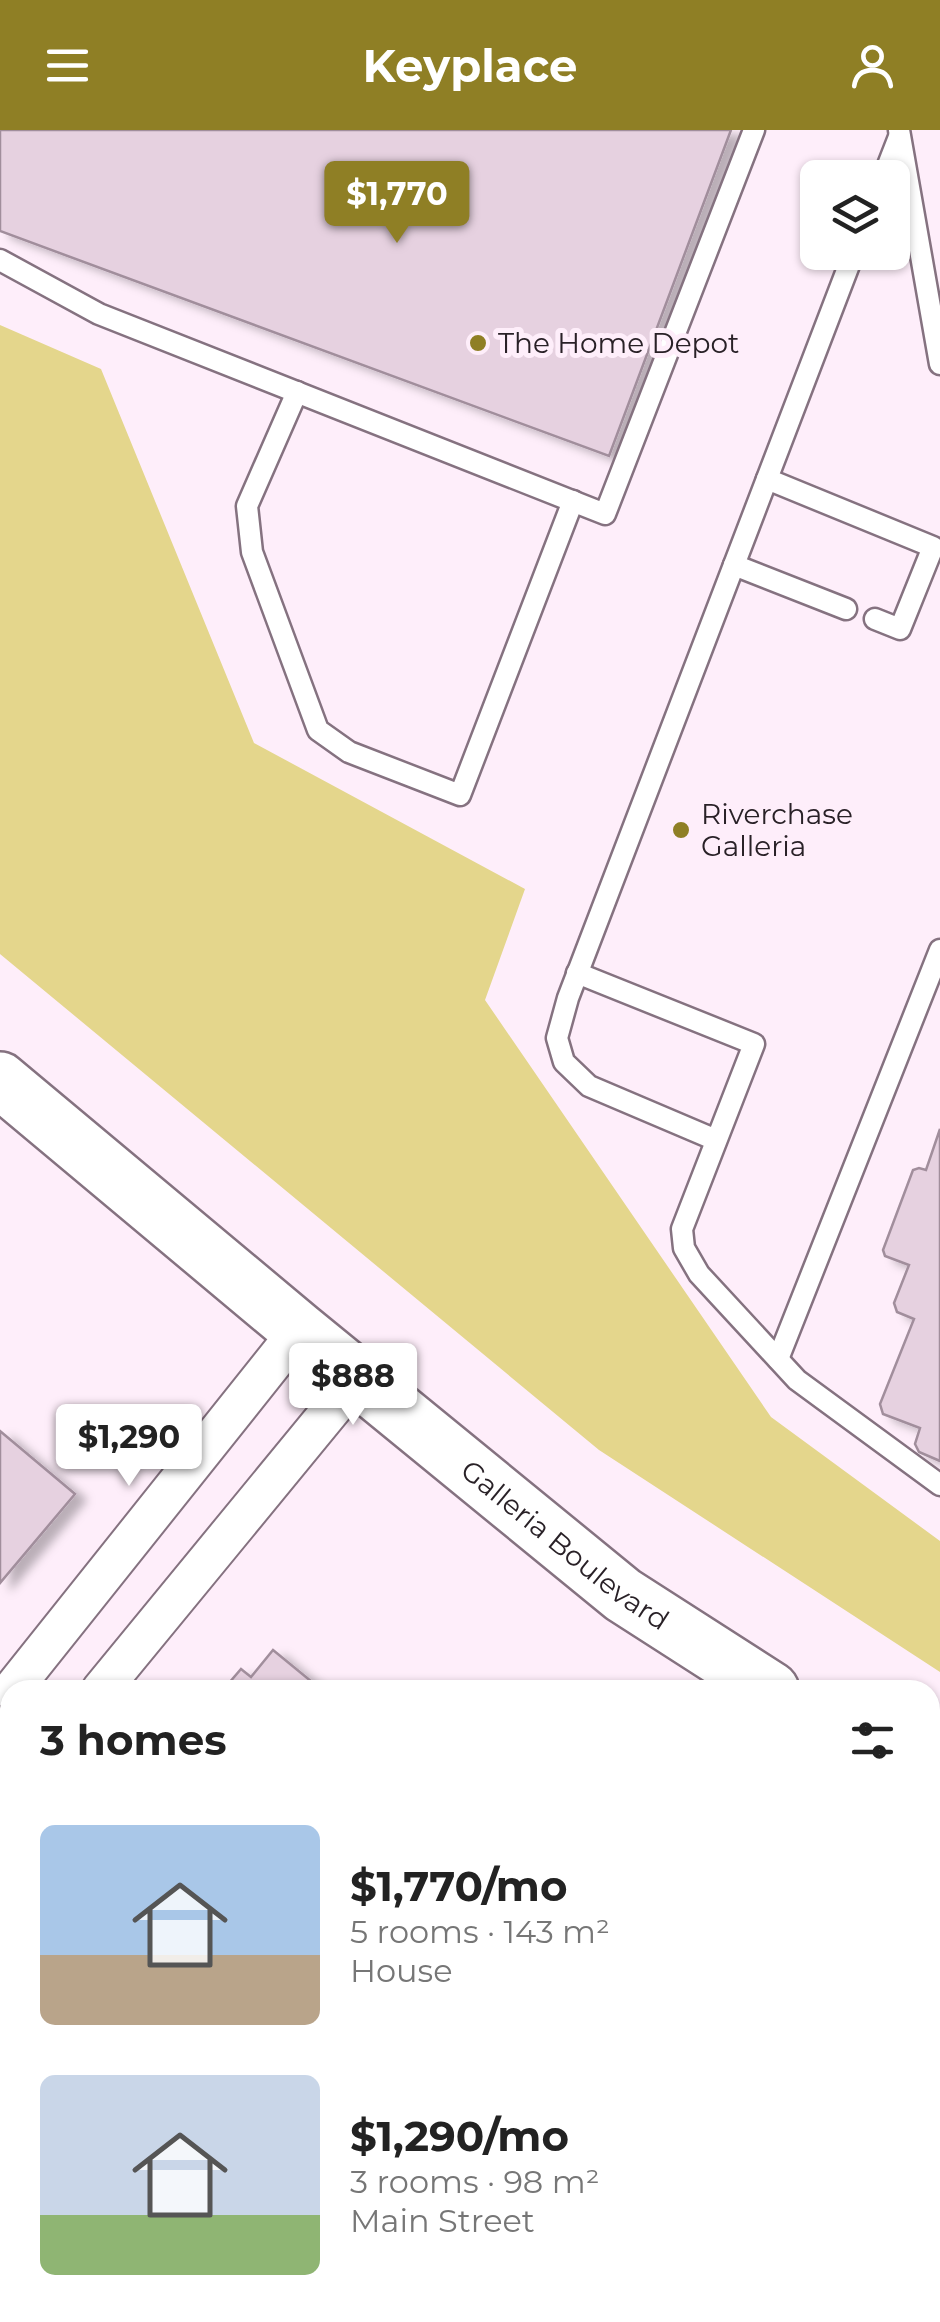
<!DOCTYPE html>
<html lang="en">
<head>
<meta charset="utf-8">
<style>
  :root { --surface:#fff; --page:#f6f6f6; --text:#222; --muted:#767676; --accent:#8f7f25 }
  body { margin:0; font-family:Montserrat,sans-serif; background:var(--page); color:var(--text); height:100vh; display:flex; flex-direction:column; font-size:38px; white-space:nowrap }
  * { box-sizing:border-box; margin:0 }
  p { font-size:32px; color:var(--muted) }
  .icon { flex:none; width:55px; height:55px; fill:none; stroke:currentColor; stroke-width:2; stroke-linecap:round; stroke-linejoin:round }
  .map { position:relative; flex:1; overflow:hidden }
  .side { position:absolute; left:0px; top:1550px; width:940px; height:642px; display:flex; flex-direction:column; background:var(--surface); border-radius:30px 30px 0 0; box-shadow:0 2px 8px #0004 }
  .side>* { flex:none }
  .buttons { position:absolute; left:800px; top:30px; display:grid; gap:20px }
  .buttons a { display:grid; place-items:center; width:110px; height:110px; border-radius:15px; background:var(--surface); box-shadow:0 2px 8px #0004; font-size:50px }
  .price { position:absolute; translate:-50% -85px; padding:0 22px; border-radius:10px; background:#fff; color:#222; font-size:32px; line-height:65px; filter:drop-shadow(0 2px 5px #0008) }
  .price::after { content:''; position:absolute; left:50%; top:60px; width:30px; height:22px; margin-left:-15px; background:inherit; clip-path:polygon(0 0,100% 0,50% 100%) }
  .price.current { background:var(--accent); color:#fff }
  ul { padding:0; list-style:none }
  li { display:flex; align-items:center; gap:30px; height:250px; padding:0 40px }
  li span { display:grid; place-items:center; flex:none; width:280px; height:200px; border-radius:15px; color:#555 }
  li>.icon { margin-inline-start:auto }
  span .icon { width:120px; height:120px; fill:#fffc; stroke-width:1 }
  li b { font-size:42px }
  h2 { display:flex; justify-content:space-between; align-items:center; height:120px; padding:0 40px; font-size:42px }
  header { display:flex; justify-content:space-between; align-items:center; height:130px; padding:0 40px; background:var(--accent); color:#fff; font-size:45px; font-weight:700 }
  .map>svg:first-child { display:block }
</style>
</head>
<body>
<header><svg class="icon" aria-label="menu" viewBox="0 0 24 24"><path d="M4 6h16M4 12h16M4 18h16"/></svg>Keyplace<svg class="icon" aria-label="person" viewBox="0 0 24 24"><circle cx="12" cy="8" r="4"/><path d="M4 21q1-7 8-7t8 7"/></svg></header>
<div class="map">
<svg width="940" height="2192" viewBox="0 0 940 2192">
  <defs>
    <filter id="shadow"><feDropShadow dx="11" dy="6" stdDeviation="5" flood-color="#0004"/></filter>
  </defs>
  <rect width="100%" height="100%" fill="#feeefa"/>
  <path fill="#e4d68c" d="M0,195L101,239L254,613L525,759L485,870L771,1287L940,1411V1542L599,1320L0,824Z"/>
  <g fill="#e6d1e0" stroke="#a18e9c" stroke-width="2.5" filter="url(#shadow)">
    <path d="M0,0H731L609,326L0,101Z"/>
    <path d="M940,999V1331L919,1322L915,1314L920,1298L883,1284L880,1274L914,1189L897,1182L894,1173L909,1135L885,1126L883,1120L913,1040L919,1038L926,1040Z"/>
    <path d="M0,1301L75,1364L0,1453Z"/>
    <path d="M273,1520L312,1552L306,1560H223L241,1539L251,1547Z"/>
    <path d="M0,1969L10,1978V2109L0,2101Z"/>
    <path d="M98,2182H193L186,2192H109Z"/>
  </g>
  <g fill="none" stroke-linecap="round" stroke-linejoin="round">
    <defs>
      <g id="lane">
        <path d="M899,0L940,234"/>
        <path d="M883,48L899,7"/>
        <path d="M0,130L99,184L605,384L754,0"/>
        <path d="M297,262L247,376L252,422L318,600L349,622L460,665L573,371"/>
        <path d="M767,349L933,417L900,499L875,489"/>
        <path d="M734,435L846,479"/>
        <path d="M577,843L754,914L682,1099L684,1118L699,1144L797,1250L940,1355"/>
        <path d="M716,1010L589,956L564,932L557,908L568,868L854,122"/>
        <path d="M778,1229L940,820"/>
        <path d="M0,1762L10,1770"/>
        <path d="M0,1844L10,1852"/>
        <path d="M265,2192L273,2182"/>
      </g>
      <g id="street">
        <path d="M12,1560L299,1200"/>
        <path d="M101,1560L358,1247"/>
        <path d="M0,1683L10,1671"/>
      </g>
      <g id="secondary">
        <path id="s1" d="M0,950L299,1200L623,1465L771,1560"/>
        <path d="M930,1655L940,1661"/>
      </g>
    </defs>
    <use href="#lane" stroke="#857280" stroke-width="25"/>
    <use href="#street" stroke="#857280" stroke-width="42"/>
    <use href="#secondary" stroke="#857280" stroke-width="60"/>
    <g stroke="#a0949d" stroke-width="6" stroke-dasharray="8 8" stroke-linecap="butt">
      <path d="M0,1923L10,1932"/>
      <path d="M446,2182L451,2192"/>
      <path d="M227,2192L235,2182"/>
    </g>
    <use href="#lane" stroke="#fff" stroke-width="20"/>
    <use href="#street" stroke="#fff" stroke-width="38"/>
    <use href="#secondary" stroke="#fff" stroke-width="55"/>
  </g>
  <g fill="#8f7f25" stroke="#feeefa" stroke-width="4">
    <circle cx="478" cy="213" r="10"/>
    <circle cx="681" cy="700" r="10"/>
  </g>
  <g text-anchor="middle" stroke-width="10" stroke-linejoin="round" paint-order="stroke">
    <g font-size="28" fill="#292127" stroke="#feeefa" text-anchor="start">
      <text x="498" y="223">The Home Depot</text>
      <text x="701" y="694">Riverchase<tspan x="701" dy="32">Galleria</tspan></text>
    </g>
    <g font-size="28" fill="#292127" stroke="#feeefa">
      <text dy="10" stroke="none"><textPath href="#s1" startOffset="732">Galleria Boulevard</textPath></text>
    </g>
  </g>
</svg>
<div class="buttons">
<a><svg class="icon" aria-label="layers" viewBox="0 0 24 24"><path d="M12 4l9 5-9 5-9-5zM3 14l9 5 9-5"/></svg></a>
</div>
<b class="price current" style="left:397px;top:116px">$1,770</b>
<b class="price" style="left:353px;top:1298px">$888</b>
<b class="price" style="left:129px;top:1359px">$1,290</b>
<section class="side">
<h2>3 homes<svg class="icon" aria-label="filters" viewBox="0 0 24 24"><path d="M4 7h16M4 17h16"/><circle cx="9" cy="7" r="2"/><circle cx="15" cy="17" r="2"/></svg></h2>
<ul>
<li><span style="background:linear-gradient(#a9c7e8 65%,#b9a48a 0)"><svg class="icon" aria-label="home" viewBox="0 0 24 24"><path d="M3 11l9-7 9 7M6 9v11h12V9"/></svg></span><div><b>$1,770/mo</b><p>5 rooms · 143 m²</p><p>House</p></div></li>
<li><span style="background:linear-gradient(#c9d6e8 70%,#8fb573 0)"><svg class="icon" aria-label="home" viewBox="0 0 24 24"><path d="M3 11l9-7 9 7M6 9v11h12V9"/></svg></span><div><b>$1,290/mo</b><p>3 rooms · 98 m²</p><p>Main Street</p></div></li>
</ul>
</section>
</div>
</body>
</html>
